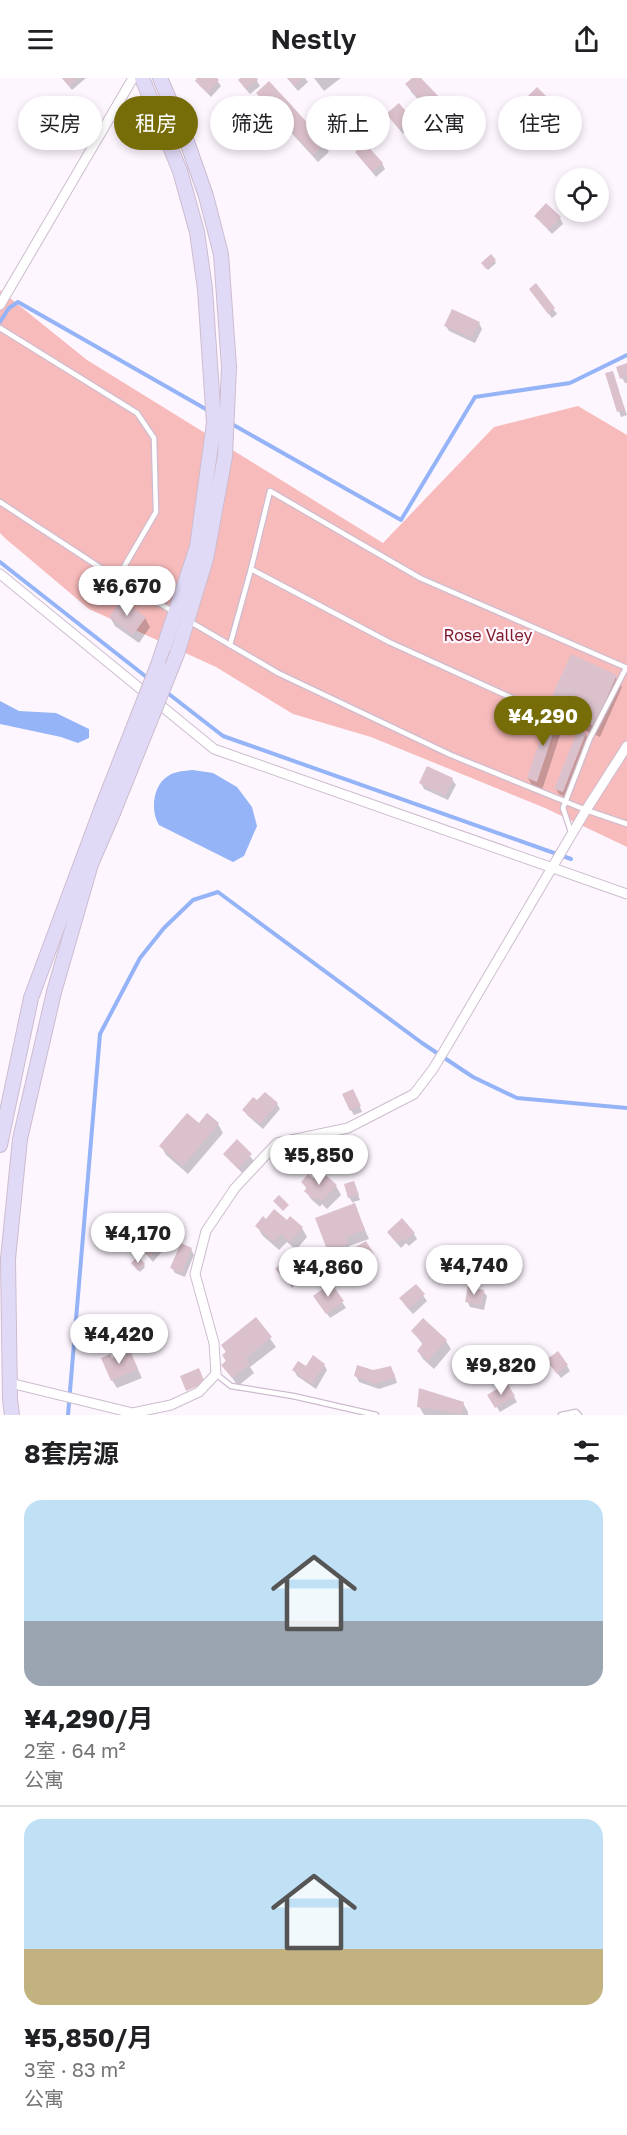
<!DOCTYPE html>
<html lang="zh">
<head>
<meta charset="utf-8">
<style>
  :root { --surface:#fff; --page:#f6f6f6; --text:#202124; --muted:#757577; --line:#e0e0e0; --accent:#766d09 }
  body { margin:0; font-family:"Golos Text","Noto Sans SC",sans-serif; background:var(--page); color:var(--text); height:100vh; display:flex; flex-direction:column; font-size:22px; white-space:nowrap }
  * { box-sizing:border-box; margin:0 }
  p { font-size:20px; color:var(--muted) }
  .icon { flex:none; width:33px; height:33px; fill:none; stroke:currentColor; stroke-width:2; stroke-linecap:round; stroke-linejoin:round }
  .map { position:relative; height:1337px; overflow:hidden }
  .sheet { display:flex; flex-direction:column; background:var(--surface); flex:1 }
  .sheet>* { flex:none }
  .banner { position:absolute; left:18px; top:18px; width:591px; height:54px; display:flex; gap:12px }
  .buttons { position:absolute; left:555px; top:90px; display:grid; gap:12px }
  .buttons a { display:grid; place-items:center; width:54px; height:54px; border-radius:50%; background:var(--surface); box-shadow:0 3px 9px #0003; font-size:30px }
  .price { position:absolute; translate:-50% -51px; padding:0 14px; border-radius:21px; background:#fff; color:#222; font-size:20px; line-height:39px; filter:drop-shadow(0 2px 3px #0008) }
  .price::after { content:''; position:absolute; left:50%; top:36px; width:18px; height:14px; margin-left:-9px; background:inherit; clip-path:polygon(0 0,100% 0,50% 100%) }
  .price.current { background:var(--accent); color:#fff }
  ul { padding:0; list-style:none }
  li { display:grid; align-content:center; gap:12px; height:318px; padding:0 24px }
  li+li { border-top:2px solid var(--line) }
  li span { display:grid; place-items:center; height:186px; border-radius:18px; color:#555 }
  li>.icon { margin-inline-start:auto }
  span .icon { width:108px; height:108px; fill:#fffc; stroke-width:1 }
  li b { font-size:26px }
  h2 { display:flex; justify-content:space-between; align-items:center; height:72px; padding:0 24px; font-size:26px }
  .pill { padding:0 21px; border-radius:27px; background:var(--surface); box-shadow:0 3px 9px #0003; font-size:21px; line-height:54px }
  .pill.current { background:var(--accent); color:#fff }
  header { display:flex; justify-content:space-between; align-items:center; height:78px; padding:0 24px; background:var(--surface); font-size:27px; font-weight:600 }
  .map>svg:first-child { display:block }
</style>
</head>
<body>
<header><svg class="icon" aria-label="menu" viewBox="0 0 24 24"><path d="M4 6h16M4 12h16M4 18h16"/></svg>Nestly<svg class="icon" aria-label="share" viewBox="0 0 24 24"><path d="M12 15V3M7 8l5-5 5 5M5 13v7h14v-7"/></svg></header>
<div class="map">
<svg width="627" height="1337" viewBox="0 0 627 1337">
  <rect width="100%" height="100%" fill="#fef6ff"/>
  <path fill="#f8bbbb" d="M0,212L87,282L383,465L494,349L578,328L627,357V769L545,730L371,659L293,636L216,589L89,531L6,461L0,455Z"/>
  <g fill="#94b4f7">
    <path d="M0,623L19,633L56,635L89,651V660L78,665L61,659L0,646Z"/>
    <path d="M193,692L213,695L237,709L252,729L257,748L244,778L233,784L159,747C150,733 153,707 168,698C176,693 184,693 193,692Z"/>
  </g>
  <g fill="#0003">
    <path d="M62,0H86L72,12Z"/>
    <path d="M199,0H215L221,8L211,19L200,8L196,3Z"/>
    <path d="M242,0H255L260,8L250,16L243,8Z"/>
    <path d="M287,0H305L308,4L298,13Z"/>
    <path d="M314,0H341L324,13Z"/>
    <path d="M414,0H419L460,43L465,52L456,60L412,15L407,7Z"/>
    <path d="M258,15L324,66L329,74L318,84L263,24Z"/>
    <path d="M520,29H555L560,38L542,55L525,37Z"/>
    <path d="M261,38L264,43L254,52L241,39Z"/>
    <path d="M391,41H411L414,47L403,56Z"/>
    <path d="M385,49L388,54L373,66L361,51Z"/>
    <path d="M357,75L382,85L385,91L376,99Z"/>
    <path d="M536,139L560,140L563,146L552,156Z"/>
    <path d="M495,183L496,185L488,192L484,187Z"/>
    <path d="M536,207L557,236L552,240L534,217Z"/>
    <path d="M479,245L482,251L475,265L449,253L446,248Z"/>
    <path d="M627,287V305H625L622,300Z"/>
    <path d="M612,295L627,337L621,339L606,296Z"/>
    <path d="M110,539L145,540L150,549L139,565L115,548Z"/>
    <path d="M615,598L622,609L600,659L558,640L563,648L542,712L533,709L528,700L556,639L549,627Z"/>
    <path d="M585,656L589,662L565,719L559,716L556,711Z"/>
    <path d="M452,701L456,707L448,722L424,711L421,705Z"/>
    <path d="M356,1019L362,1034L354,1037L351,1032Z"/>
    <path d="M257,1024L277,1026L280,1031L263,1051L247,1037L244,1032Z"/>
    <path d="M208,1037L218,1046L223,1055L188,1096L166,1077L161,1068L199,1047Z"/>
    <path d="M237,1063L254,1083L242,1095L225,1076Z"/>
    <path d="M313,1102L336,1108L341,1117L327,1131L322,1126L320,1129L311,1121L306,1113L307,1112L303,1104Z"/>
    <path d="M354,1104L360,1122L353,1124L369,1161L349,1168L351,1173L365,1165L375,1182L356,1194L346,1177L335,1182L330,1173L354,1127L349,1119Z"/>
    <path d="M266,1143L287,1144L302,1150L307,1159L296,1172L287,1164L279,1172L262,1157L257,1148Z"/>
    <path d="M388,1155L414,1156L417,1161L409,1168L406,1165L401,1170Z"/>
    <path d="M163,1163L166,1169L153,1184L143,1172Z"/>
    <path d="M191,1171L194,1177L185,1199L175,1195L172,1190Z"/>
    <path d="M138,1180L145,1189L140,1194L134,1187Z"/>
    <path d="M277,1191L297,1196L301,1201L292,1210Z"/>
    <path d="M331,1207L346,1230L330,1240L318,1223Z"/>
    <path d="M416,1208L427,1223L413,1236L404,1226Z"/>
    <path d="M483,1213L487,1218L484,1232L470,1229L467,1223Z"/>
    <path d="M256,1241L276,1269L250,1289L254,1295L238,1308L223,1287Z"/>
    <path d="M413,1253L446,1263L451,1271L434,1291L423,1281L418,1273L423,1267Z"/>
    <path d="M111,1282L134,1283L142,1300L117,1310L112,1302Z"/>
    <path d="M324,1287L327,1292L316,1311L297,1298L294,1292Z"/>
    <path d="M552,1288H567L570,1293L561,1300Z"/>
    <path d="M373,1294L394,1295L397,1305L379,1311L359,1304L356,1298Z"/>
    <path d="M507,1307L517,1324L500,1334L489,1317Z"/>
    <path d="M463,1325L468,1334V1337H424L419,1328Z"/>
  </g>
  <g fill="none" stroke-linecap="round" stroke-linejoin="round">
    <g stroke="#94b4f7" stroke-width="4">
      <path d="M0,244L9,230L18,224L211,334"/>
      <path d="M230,345L401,442L475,319L570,305L627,277"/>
      <path d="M0,484L149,601"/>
      <path d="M165,613L223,658L571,781"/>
      <path d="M68,1337L100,956L140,880L164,850L193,822L218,814L422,965L473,999L517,1020L627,1030"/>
    </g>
  </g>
  <g fill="#dbc1cc">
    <path d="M62,0H77L69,8Z"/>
    <path d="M197,0H217L219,2L208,15L195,3Z"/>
    <path d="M240,0H257L258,2L246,11L238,2Z"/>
    <path d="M287,0H303L294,8Z"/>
    <path d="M412,0H421L461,42L450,53L405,6Z"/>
    <path d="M269,3L326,65L313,77L256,15Z"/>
    <path d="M537,9L556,28L536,47L518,28Z"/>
    <path d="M249,22L262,37L250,48L236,33Z"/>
    <path d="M399,25L412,41L399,51L386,36Z"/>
    <path d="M373,32L386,48L369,62L356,45Z"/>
    <path d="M365,65L383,85L372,94L355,74Z"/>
    <path d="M546,125L561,139L549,152L534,138Z"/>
    <path d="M491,176L496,182L486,191L481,185Z"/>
    <path d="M536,205L555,230L548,236L529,211Z"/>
    <path d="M452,231L480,244L472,260L444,248Z"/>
    <path d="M627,285V298L620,301L616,289Z"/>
    <path d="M613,293L625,332L617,334L605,295Z"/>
    <path d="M121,522L146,539L133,557L109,539Z"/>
    <path d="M571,576L617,597L594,648L548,627Z"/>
    <path d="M549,635L559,638L537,704L527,700Z"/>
    <path d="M578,652L586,655L563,714L554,711Z"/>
    <path d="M427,688L453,700L445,718L419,705Z"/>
    <path d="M353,1011L361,1028L350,1033L342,1016Z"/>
    <path d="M265,1014L278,1025L260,1046L242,1032L253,1019L257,1022Z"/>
    <path d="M187,1035L199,1045L207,1035L219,1045L183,1088L159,1068Z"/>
    <path d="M237,1061L252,1076L238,1091L223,1076Z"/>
    <path d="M320,1092L337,1107L322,1123L317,1119L314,1122L304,1113L307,1110L301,1104L308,1096L313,1100Z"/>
    <path d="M354,1103L359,1117L348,1120L344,1106Z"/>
    <path d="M279,1117L289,1127L283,1133L273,1123Z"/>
    <path d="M355,1125L365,1152L346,1159L348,1166L328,1174L315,1140Z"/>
    <path d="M274,1131L287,1142L290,1138L303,1149L290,1164L281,1156L274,1164L255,1148L263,1138L266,1141Z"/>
    <path d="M402,1140L415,1155L405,1163L402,1160L397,1165L387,1154Z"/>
    <path d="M155,1155L164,1162L150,1179L141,1172Z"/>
    <path d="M366,1163L374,1176L351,1189L343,1176Z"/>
    <path d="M181,1165L192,1170L182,1195L170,1190Z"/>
    <path d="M138,1178L145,1186L138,1193L131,1185Z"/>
    <path d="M286,1181L299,1195L288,1205L275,1191Z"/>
    <path d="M331,1205L344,1223L326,1236L313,1218Z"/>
    <path d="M416,1206L425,1216L409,1231L399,1220Z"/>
    <path d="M468,1208L484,1212L481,1227L465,1224Z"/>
    <path d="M256,1239L272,1259L246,1280L250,1286L232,1300L221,1287L226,1283L222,1277L226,1274L221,1267Z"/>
    <path d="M423,1240L447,1262L428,1283L417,1273L423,1265L411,1253Z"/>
    <path d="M130,1272L138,1291L111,1303L101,1280L110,1276L112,1280Z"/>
    <path d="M558,1273L568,1287L557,1296L546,1282Z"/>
    <path d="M313,1277L325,1286L312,1306L292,1292L298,1283L306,1288Z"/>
    <path d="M357,1287L373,1292L391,1288L395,1299L375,1306L354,1298Z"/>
    <path d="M199,1290L205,1305L186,1313L180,1298Z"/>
    <path d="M507,1305L515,1318L495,1330L487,1317Z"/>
    <path d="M419,1310L464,1324L462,1336L417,1329Z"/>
  </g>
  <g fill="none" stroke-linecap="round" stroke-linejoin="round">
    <defs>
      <g id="lane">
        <path d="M0,250L137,335L154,360L156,434L121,494"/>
        <path d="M0,424L110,496L174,534"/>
        <path d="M189,543L278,595L451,677L586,732L627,746"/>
        <path d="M230,567L251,491"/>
        <path d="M541,633L389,564L251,491L270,413L420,500L627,590"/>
        <path d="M571,754L563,730L590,660L626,590"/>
        <path d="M216,1296L231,1308L293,1318L376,1337"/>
        <path d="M561,1337L576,1334L579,1337"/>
      </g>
      <g id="street">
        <path d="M0,227L133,0"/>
        <path d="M0,496L214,671L627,816"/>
        <path d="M10,1305L133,1335L171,1327L199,1314L216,1296L214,1265L195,1196L206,1153L235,1110L277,1065L348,1050L414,1016L433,991L447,968L586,732L627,668"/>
      </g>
      <g id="secondary">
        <path d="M142,0L180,93L197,154L205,211L214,345L197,469L158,587"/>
        <path d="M160,0L185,58L206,118L221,176L229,289L225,378L206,481L177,576"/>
        <path d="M0,1067L31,920L101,732"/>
        <path d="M12,1337L10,1321L8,1181L20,1061L54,914L91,786L113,735"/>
      </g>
    </defs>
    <use href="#lane" stroke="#cdbccf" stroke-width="7"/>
    <use href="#street" stroke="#cdbccf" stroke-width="11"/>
    <use href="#secondary" stroke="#cdbccf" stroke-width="16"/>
    <use href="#lane" stroke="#fff" stroke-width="4.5"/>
    <use href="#street" stroke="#fff" stroke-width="9"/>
    <use href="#secondary" stroke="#e1daf7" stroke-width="14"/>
    <defs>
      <g id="secondary-bridge">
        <path d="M101,732L158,587"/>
        <path d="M113,735L177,576"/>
      </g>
    </defs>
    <use href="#secondary-bridge" stroke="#cdbccf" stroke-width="16" stroke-linecap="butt"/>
    <use href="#secondary-bridge" stroke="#e1daf7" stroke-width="14"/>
  </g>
  <g text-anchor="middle" stroke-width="4.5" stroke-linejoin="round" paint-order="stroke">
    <g font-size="16" fill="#7e1a28" stroke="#fef6ff">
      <text x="488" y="563">Rose Valley</text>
    </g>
  </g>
</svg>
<div class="buttons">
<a><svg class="icon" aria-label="locate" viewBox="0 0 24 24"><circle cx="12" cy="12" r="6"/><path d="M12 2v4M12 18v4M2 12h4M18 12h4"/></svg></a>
</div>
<b class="price" style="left:127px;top:539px">¥6,670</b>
<b class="price current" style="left:543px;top:669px">¥4,290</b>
<b class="price" style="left:319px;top:1108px">¥5,850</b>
<b class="price" style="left:138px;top:1186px">¥4,170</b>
<b class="price" style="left:474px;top:1218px">¥4,740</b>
<b class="price" style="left:328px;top:1220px">¥4,860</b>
<b class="price" style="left:119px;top:1287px">¥4,420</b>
<b class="price" style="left:501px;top:1318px">¥9,820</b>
<div class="banner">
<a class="pill">买房</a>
<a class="pill current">租房</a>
<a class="pill">筛选</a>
<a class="pill">新上</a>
<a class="pill">公寓</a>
<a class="pill">住宅</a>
</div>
</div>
<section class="sheet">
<h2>8套房源<svg class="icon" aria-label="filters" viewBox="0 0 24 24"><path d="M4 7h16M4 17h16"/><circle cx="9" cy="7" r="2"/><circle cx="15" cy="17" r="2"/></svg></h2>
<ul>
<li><span style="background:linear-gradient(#bfe0f5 65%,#9aa5b1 0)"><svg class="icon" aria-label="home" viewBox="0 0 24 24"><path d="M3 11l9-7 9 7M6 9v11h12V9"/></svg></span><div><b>¥4,290/月</b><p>2室 · 64 m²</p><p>公寓</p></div></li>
<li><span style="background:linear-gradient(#bfe0f5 70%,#c2b280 0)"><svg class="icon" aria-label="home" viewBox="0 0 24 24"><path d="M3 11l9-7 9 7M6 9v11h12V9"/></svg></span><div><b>¥5,850/月</b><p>3室 · 83 m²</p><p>公寓</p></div></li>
</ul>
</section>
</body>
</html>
